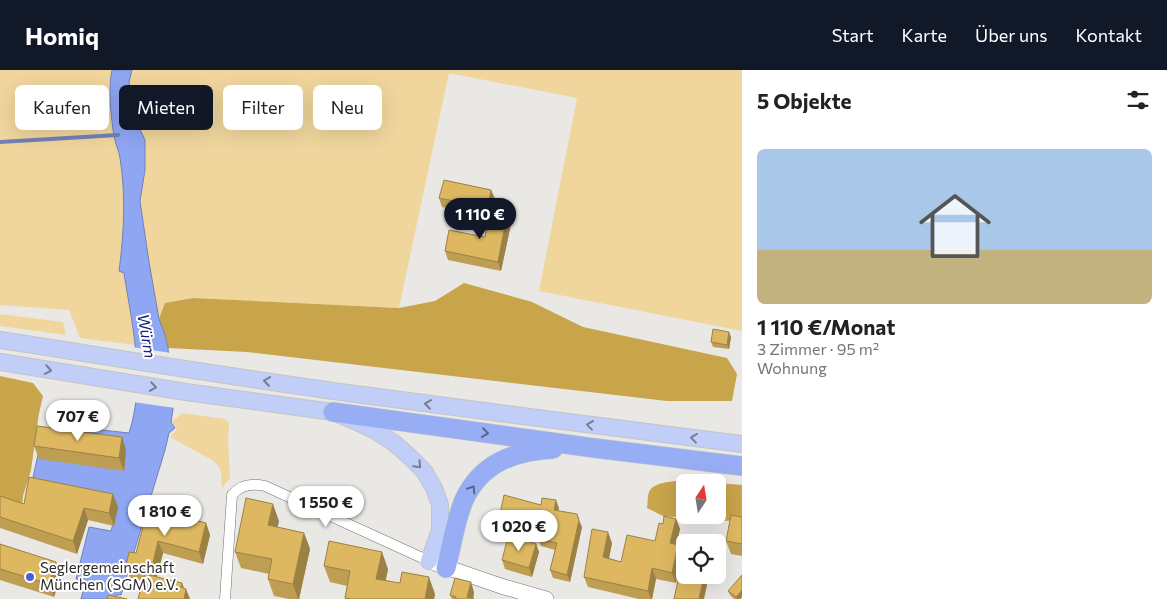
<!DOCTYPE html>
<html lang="de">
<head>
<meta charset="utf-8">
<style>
  :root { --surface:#fff; --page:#f6f6f6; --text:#222; --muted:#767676; --accent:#111827 }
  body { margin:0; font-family:Commissioner,sans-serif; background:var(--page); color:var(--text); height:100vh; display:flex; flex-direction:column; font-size:19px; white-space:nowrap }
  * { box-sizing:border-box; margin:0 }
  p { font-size:16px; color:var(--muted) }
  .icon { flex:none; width:28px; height:28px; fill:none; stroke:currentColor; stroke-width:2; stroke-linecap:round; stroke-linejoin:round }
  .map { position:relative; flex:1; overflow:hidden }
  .sheet { display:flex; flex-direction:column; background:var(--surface); width:425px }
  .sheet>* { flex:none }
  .banner { position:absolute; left:15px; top:15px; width:475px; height:45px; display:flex; gap:10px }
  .needle { width:32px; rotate:12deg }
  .fabs { position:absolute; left:676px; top:404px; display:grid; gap:10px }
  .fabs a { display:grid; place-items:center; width:50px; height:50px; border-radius:8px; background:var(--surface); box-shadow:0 5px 20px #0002; font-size:25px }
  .price { position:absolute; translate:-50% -42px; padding:0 11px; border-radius:18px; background:#fff; color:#222; font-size:16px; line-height:32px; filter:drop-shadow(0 1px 2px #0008) }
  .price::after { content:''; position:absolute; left:50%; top:30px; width:15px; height:11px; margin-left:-8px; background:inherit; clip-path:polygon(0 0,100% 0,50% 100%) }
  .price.current { background:var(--accent); color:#fff }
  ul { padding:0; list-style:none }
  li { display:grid; align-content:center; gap:10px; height:265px; padding:0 15px }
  li span { display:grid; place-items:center; height:155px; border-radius:8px; color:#555 }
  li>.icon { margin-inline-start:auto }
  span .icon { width:90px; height:90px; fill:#fffc; stroke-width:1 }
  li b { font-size:21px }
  h2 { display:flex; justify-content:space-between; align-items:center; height:60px; padding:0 15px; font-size:21px }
  .chip { padding:0 18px; border-radius:8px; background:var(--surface); box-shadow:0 5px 20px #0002; font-size:18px; line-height:45px }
  .chip.current { background:var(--accent); color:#fff }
  header { display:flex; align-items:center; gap:30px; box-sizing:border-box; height:70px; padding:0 25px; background:var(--accent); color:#fff }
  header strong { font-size:24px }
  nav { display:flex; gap:28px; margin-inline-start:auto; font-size:18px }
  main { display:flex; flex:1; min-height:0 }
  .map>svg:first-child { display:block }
</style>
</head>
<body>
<header>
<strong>Homiq</strong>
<nav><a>Start</a><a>Karte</a><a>Über uns</a><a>Kontakt</a></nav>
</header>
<main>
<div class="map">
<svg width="742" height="529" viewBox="0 0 742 529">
  <rect width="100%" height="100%" fill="#e9e8e5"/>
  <g fill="#f0d69d">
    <path d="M0,0H742V261L539,221L577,28L449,3L399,238L193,228L165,233L159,249L130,245L135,275L80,268L69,240L0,235Z"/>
    <path d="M0,244L63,252L66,265L0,256Z"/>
    <path d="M183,343L225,349L229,353L228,369L230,408L222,418C221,406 223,398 212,390L170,367L177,359L172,351Z"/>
  </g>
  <g fill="#c8a44b">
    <path d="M464,213L532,232L583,257L727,288L737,304L732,331H667L247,282L168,278L165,265L159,249L165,233L193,228L399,238L435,231Z"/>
    <path d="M0,306L33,313L43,326L39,343L31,400L23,426L22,438L0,434Z"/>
    <path d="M693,410L715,412H685V445H718V413L742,415V450L723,451L663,446L647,438C648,434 647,427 649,422C654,410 681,411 693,410Z"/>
  </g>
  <path fill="#8fa6f3" stroke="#7281b7" d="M112,0H132L129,12L132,39L137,53L145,70V100L140,131L149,192L159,249L165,265L168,278L173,339L171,352L175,358L169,363L165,380L121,525H117L116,529H81L85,513L76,509L89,457L111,461L113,454L27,435L44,357L60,360L66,356L129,363C146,312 132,255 124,203L119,201C124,164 126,125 120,88C119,81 115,73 114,66C111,49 108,16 112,0Z"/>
  <path fill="#e9e8e5" d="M132,277L171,283L175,338L133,332L135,312Z"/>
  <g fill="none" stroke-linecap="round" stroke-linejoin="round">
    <path stroke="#7281b7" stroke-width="4" d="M0,72L118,65"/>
    <defs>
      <path id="minor" d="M225,529L232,425C240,415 252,413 265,416L429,491"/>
      <path id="secondary" d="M437,494L501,516L546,529"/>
      <g id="primary">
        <path d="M0,270C116,288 232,307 348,323C479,341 611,357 742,374"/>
        <path d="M0,292L186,322L333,342L357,352L374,360L394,373L409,386L424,401L434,418L440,435V460L429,491"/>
      </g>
      <g id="motorway">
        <path d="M333,342L594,378L742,396"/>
        <path d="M446,498C452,476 455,451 464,430C481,393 514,381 553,379"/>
      </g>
    </defs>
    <use href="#minor" stroke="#72716e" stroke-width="11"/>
    <use href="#secondary" stroke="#72716e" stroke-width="16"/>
    <use href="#primary" stroke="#c4c4c4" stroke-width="18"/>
    <use href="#motorway" stroke="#c4c4c4" stroke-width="20"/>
    <use href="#minor" stroke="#fff" stroke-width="10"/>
    <use href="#secondary" stroke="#fff" stroke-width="15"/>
    <use href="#primary" stroke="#c1cef8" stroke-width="16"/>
    <use href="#motorway" stroke="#98aef4" stroke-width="19"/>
  </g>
  <g fill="#be9e53">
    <path d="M491,120L495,129L492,142L507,145L511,154L501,201L448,190L445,181L485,167L489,146L442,137L439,128Z"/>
    <path d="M731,267L729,279L713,277L711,272Z"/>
    <path d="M122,367L126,380L124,401L39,389L34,376Z"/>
    <path d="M0,426L24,434L118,437L114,456L88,450L77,484L0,458Z"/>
    <path d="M148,438L206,453L210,465L203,494L163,483L157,507L184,518L190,529H138L143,511L130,508L126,496L136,483Z"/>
    <path d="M559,438L558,440L582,457L570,512L553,508L550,500L555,480L541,476L538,469L540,462L502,452L500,444Z"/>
    <path d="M742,447V486L731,484L726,471Z"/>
    <path d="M676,449L680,459L676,475H678L682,486L676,513L656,509L652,529H639L588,517L584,507L612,473L609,488L621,492L655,471L663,454Z"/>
    <path d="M279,451L277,457L304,463L310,479L299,529H289L274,526L268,509L269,504L241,498L235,482Z"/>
    <path d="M511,472L536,474L539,482L532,507L505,499L502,490Z"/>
    <path d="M0,474L61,505L54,527L0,510Z"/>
    <path d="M324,496L388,499L386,510L435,524L434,529H345V528L347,516L330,512Z"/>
    <path d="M728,521L742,527L740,529H734L730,525Z"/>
    <path d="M474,522L473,529H474H452L450,525Z"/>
  </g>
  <g fill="#9b8144">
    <path d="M491,120L495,129L491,147L488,138Z"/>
    <path d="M507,145L511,154L501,201L498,192Z"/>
    <path d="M729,262L731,267L729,279L727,275Z"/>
    <path d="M122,367L126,380L124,401L119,388Z"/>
    <path d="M113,424L118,437L114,456L109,443Z"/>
    <path d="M556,430L559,438L557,447L554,440Z"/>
    <path d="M273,434L279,451L274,472L268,455Z"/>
    <path d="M84,438L88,450L77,484L73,471Z"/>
    <path d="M676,449L680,459L674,484L670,473Z"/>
    <path d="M579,450L582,457L570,512L567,505Z"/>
    <path d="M206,453L210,465L203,494L199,482Z"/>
    <path d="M608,462L612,473L607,498L603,487Z"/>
    <path d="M304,463L310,479L299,529H298L293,514Z"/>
    <path d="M158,471L163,483L155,514L151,502Z"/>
    <path d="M536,474L539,482L532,507L529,498Z"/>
    <path d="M678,475L682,486L676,513L672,503Z"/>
    <path d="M382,482L388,499L382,525L376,509Z"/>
    <path d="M56,492L61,505L54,527L49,514Z"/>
    <path d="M652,498L656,509L652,529H651L648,521Z"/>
    <path d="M704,506L707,515L704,529H699Z"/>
    <path d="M429,507L435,524L434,529H425Z"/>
    <path d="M471,512L474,522L473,529L467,527Z"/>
    <path d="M182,513L186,523V519L190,529H184L181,517Z"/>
    <path d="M742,520V527L740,529H737L736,527Z"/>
  </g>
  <g fill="#ddb861" stroke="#9b8144">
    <path d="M444,110L491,120L488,138L439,128Z"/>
    <path d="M490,141L507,145L498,192L445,181L449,160L485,167Z"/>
    <path d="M713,259L729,262L727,275L711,272Z"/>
    <path d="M37,356L122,367L119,388L34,376Z"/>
    <path d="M29,407L113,424L109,443L84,438L73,471L0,447V426L24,434Z"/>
    <path d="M504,425L541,435L542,428L556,430L554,440L577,444L579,450L567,505L550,500L557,473L538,469L541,456L500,444Z"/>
    <path d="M246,428L273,434L268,455L304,463L293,514L268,509L272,489L235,482Z"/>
    <path d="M148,438L206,453L199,482L158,471L151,502L126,496L129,482L136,483Z"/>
    <path d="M731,445L742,447V474L726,471Z"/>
    <path d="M664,446L676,449L670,473L678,475L672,503L652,498L648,521L584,507L592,459L608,462L603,487L621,492L627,465L655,471L659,453L663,454Z"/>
    <path d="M512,466L536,474L529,498L502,490L507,471L511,472Z"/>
    <path d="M329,471L382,482L376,509L400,513L402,502L429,507L425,529H351L345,528L350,501L324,496Z"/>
    <path d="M0,474L56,492L49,514L0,499Z"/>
    <path d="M680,501L685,502V505H699L704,506L699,529H674Z"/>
    <path d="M145,504L182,513L181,517L186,519L184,529H138Z"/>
    <path d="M742,505V520L736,527L728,521Z"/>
    <path d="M455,508L471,512L467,527L474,529H456V527L450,525Z"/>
    <path d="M108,525L127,529H107Z"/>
  </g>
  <defs><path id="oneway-chevron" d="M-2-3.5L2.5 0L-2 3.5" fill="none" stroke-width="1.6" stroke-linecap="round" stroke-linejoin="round" transform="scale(1.25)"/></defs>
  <g stroke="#777d92">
    <use href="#oneway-chevron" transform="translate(48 300) rotate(10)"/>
    <use href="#oneway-chevron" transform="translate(267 311) rotate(-172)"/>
    <use href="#oneway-chevron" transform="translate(153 317) rotate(9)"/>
    <use href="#oneway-chevron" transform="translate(428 334) rotate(-172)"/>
    <use href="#oneway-chevron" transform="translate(590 355) rotate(-173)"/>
    <use href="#oneway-chevron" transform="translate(694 368) rotate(-173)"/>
    <use href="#oneway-chevron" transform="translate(418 395) rotate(47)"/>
  </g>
  <g stroke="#5d6685">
    <use href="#oneway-chevron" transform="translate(485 363) rotate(8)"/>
    <use href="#oneway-chevron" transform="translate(472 419) rotate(-57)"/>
  </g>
  <circle fill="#4a61d5" stroke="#fff" stroke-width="2" cx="30" cy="507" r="5"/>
  <g text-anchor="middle" stroke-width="4" stroke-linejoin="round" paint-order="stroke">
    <g font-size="15" fill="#2d2c2b" stroke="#fff" text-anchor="start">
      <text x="40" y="503">Seglergemeinschaft<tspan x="40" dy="17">München (SGM) e.V.</tspan></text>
    </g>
    <g font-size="16" font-style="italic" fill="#192177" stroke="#fff">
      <text transform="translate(147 266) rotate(80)" y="6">Würm</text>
    </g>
  </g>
</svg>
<div class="fabs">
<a><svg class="needle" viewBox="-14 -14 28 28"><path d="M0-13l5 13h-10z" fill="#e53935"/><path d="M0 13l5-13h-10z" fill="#767676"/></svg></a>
<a><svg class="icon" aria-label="locate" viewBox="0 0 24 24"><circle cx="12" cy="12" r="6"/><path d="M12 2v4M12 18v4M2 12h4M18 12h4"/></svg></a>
</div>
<b class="price current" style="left:480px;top:170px">1 110 €</b>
<b class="price" style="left:78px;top:372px">707 €</b>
<b class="price" style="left:326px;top:458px">1 550 €</b>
<b class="price" style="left:165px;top:467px">1 810 €</b>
<b class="price" style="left:519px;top:482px">1 020 €</b>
<div class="banner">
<a class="chip">Kaufen</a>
<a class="chip current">Mieten</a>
<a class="chip">Filter</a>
<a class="chip">Neu</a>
</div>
</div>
<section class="sheet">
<h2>5 Objekte<svg class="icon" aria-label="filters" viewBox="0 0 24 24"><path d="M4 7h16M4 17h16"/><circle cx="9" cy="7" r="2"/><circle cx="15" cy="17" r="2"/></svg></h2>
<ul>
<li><span style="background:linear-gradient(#a9c7e8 65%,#c2b280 0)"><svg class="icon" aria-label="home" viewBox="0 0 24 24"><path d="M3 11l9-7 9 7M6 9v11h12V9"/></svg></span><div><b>1 110 €/Monat</b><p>3 Zimmer · 95 m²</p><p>Wohnung</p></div></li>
</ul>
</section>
</main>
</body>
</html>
